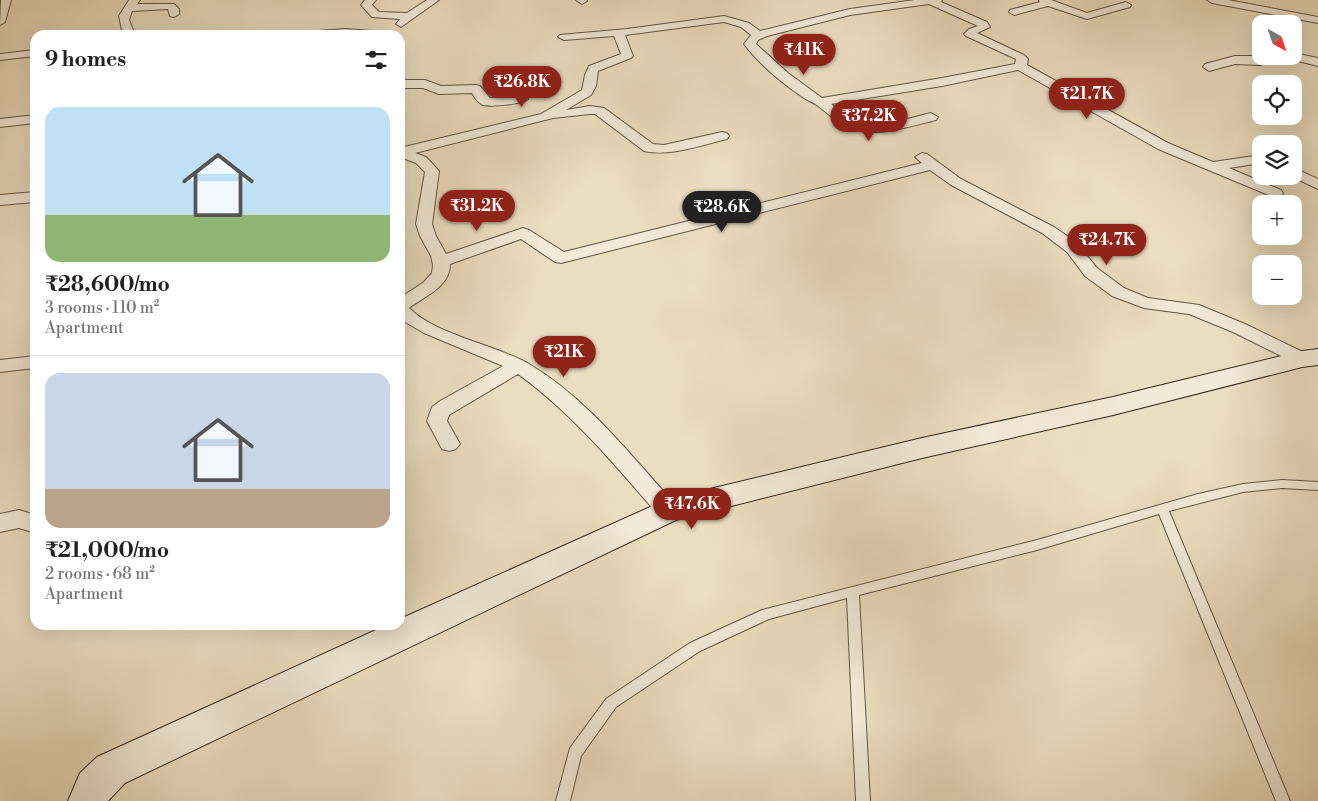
<!DOCTYPE html>
<html lang="en">
<head>
<meta charset="utf-8">
<style>
  :root { --surface:#fff; --page:#f6f6f6; --text:#222; --muted:#767676; --line:#e0e0e0; --accent:#8f2418 }
  body { margin:0; font-family:"Libre Bodoni",serif; background:var(--page); color:var(--text); height:100vh; display:flex; flex-direction:column; font-size:19px; white-space:nowrap }
  * { box-sizing:border-box; margin:0 }
  p { font-size:16px; color:var(--muted) }
  .icon { flex:none; width:28px; height:28px; fill:none; stroke:currentColor; stroke-width:2; stroke-linecap:round; stroke-linejoin:round }
  .map { position:relative; flex:1; overflow:hidden }
  .sheet { position:absolute; left:30px; top:30px; width:375px; height:600px; display:flex; flex-direction:column; background:var(--surface); border-radius:15px; box-shadow:0 5px 20px #0002 }
  .sheet>* { flex:none }
  .needle { width:32px; rotate:140deg }
  .fabs { position:absolute; left:1252px; top:15px; display:grid; gap:10px }
  .fabs a { display:grid; place-items:center; width:50px; height:50px; border-radius:10px; background:var(--surface); box-shadow:0 5px 20px #0002; font-size:25px }
  .price { position:absolute; translate:-50% -42px; padding:0 11px; border-radius:18px; background:var(--accent); color:#fff; font-size:16px; line-height:32px; filter:drop-shadow(0 1px 2px #0008) }
  .price::after { content:''; position:absolute; left:50%; top:30px; width:15px; height:11px; margin-left:-8px; background:inherit; clip-path:polygon(0 0,100% 0,50% 100%) }
  .price.selected { background:#222; color:#fff }
  ul { padding:0; list-style:none }
  li { display:grid; align-content:center; gap:10px; height:265px; padding:0 15px }
  li+li { border-top:1px solid var(--line) }
  li span { display:grid; place-items:center; height:155px; border-radius:15px; color:#555 }
  li>.icon { margin-inline-start:auto }
  span .icon { width:90px; height:90px; fill:#fffc; stroke-width:1 }
  li b { font-size:21px }
  h2 { display:flex; justify-content:space-between; align-items:center; height:60px; padding:0 15px; font-size:21px }
  .map>svg:first-child { display:block }
</style>
</head>
<body>
<div class="map">
<svg width="1318" height="801" viewBox="0 0 1318 801">
  <rect width="100%" height="100%" fill="#ebddc0"/>
  <filter id="stains"><feTurbulence type="fractalNoise" baseFrequency=".004" numOctaves="4"/><feColorMatrix values="0 0 0 0 .2 0 0 0 0 .09 0 0 0 0 .02 0 0 0 .5 -.17"/></filter>
  <radialGradient id="worn" r=".72"><stop offset=".6" stop-color="#630" stop-opacity="0"/><stop offset="1" stop-color="#630" stop-opacity=".3"/></radialGradient>
  <g fill="none" stroke-linecap="round" stroke-linejoin="round">
    <defs>
      <path id="lane" d="M1282,480L1318,482V490L1282,488L1243,492L1169,511L1290,801H1276L1159,514L1037,550L859,595L870,801H856L847,598L769,619L700,651L616,707L581,756L570,801H556L570,748L606,699L690,643L762,610L1037,540L1198,494L1243,484Z"/>
      <g id="street">
        <path d="M1,0H11L5,22L0,25Z"/>
        <path d="M129,0H140L137,4H174L179,9V14L174,17L170,16L168,9L132,11L129,20L135,35H123L119,16Z"/>
        <path d="M365,0H376L372,5L379,12L407,13L427,0H439L401,27L396,24L400,19L372,17L361,5Z"/>
        <path d="M576,0H586L587,1L582,4Z"/>
        <path d="M915,0H942L941,2L987,22L990,27L977,33L1024,55L1028,59L1027,65L1168,143L1213,162L1261,155V163L1229,168L1281,190L1283,193L1281,196H1271L1158,149L1018,70L942,86L831,104C838,110 845,117 853,121C876,131 908,118 931,113L938,117L936,120C911,126 885,135 860,131C841,128 832,116 818,106C813,102 806,100 801,96C781,82 759,64 744,44L751,35L741,27L724,22L625,35L633,56L631,58L598,71L596,86L591,95L566,110L590,106L604,108L653,144L664,145L722,132L727,133L729,136L727,139C701,145 670,157 644,151L595,114H590L553,118L415,153L426,157L439,171L432,224L436,236L446,254L523,228L529,230L564,252L922,163L915,157L922,153L927,154L961,179L1054,227L1070,238L1079,246L1097,268L1124,288L1148,298L1199,305L1245,324L1309,355L1311,359L1309,363L1302,365L1295,363L1233,332L1189,314L1144,308L1112,296L1085,276L1067,252L1042,233L951,185L930,170L561,263L555,262L521,239L450,264C450,287 425,296 409,308C436,335 494,344 529,364C587,398 631,456 676,505L679,511L676,517L668,519L660,517C616,466 573,414 518,374L449,415L447,421L460,444L456,449L449,451L442,449L427,421L432,407L440,401L503,366L424,333L400,319V298L424,282L432,273L433,265L431,256L420,236L416,224L425,172L416,163L400,157V148L541,114L582,90L585,75L589,66L621,54L614,36L564,40L558,37L560,35L627,29L724,16L749,23L760,31L850,9ZM929,4L978,26L969,29L964,34L966,36L1016,59L1015,64L942,78L822,98L788,73L756,44L758,40L767,36L850,15Z"/>
        <path d="M1039,0H1051L1087,13L1126,2L1131,5L1130,7L1087,19L1048,6L1014,15L1009,12L1010,10L1040,2Z"/>
        <path d="M1207,0H1228L1318,17V23L1212,3Z"/>
        <path d="M346,29L384,32L390,35H297L303,32Z"/>
        <path d="M35,50V56L0,60V54Z"/>
        <path d="M1294,53L1318,58V66L1286,58L1260,65L1235,64L1209,71L1203,67L1205,64L1235,56H1294Z"/>
        <path d="M400,80H425L441,86L476,85L480,86L490,98L522,95L528,99C523,104 491,107 483,105C477,102 475,98 472,93L439,94L423,88H400Z"/>
        <path d="M35,115V123L0,127V119Z"/>
        <path d="M1294,168L1318,179V189L1291,176H1294Z"/>
        <path d="M35,192V202L0,205V195Z"/>
        <path d="M35,356V368L0,372V360Z"/>
        <path d="M19,510L35,515V533L19,528L0,532V514Z"/>
      </g>
      <path id="secondary" d="M1318,349V365L1302,367L1113,415L922,458L676,520L125,783L108,801H68L80,773L97,757L387,625H400V619L668,499L922,438L1113,397L1302,351Z"/>
    </defs>
    <use href="#lane" stroke="#625646" stroke-width="2"/>
    <use href="#street" stroke="#625646" stroke-width="2"/>
    <use href="#secondary" stroke="#35291d" stroke-width="2"/>
    <use href="#lane" fill="#f2e9d6" fill-rule="evenodd"/>
    <use href="#street" fill="#f2e9d6" fill-rule="evenodd"/>
    <use href="#secondary" fill="#f2e9d6" fill-rule="evenodd"/>
  </g>
  <rect width="100%" height="100%" filter="url(#stains)"/>
  <rect width="100%" height="100%" fill="url(#worn)"/>
</svg>
<div class="fabs">
<a><svg class="needle" viewBox="-14 -14 28 28"><path d="M0-13l5 13h-10z" fill="#e53935"/><path d="M0 13l5-13h-10z" fill="#767676"/></svg></a>
<a><svg class="icon" aria-label="locate" viewBox="0 0 24 24"><circle cx="12" cy="12" r="6"/><path d="M12 2v4M12 18v4M2 12h4M18 12h4"/></svg></a>
<a><svg class="icon" aria-label="layers" viewBox="0 0 24 24"><path d="M12 4l9 5-9 5-9-5zM3 14l9 5 9-5"/></svg></a>
<a>+</a>
<a>−</a>
</div>
<b class="price" style="left:804px;top:76px">₹41K</b>
<b class="price" style="left:522px;top:108px">₹26.8K</b>
<b class="price" style="left:1087px;top:120px">₹21.7K</b>
<b class="price" style="left:869px;top:142px">₹37.2K</b>
<b class="price" style="left:477px;top:232px">₹31.2K</b>
<b class="price selected" style="left:722px;top:233px">₹28.6K</b>
<b class="price" style="left:1107px;top:266px">₹24.7K</b>
<b class="price" style="left:564px;top:378px">₹21K</b>
<b class="price" style="left:692px;top:530px">₹47.6K</b>
<section class="sheet">
<h2>9 homes<svg class="icon" aria-label="filters" viewBox="0 0 24 24"><path d="M4 7h16M4 17h16"/><circle cx="9" cy="7" r="2"/><circle cx="15" cy="17" r="2"/></svg></h2>
<ul>
<li><span style="background:linear-gradient(#bfe0f5 70%,#8fb573 0)"><svg class="icon" aria-label="home" viewBox="0 0 24 24"><path d="M3 11l9-7 9 7M6 9v11h12V9"/></svg></span><div><b>₹28,600/mo</b><p>3 rooms · 110 m²</p><p>Apartment</p></div></li>
<li><span style="background:linear-gradient(#c9d6e8 75%,#b9a48a 0)"><svg class="icon" aria-label="home" viewBox="0 0 24 24"><path d="M3 11l9-7 9 7M6 9v11h12V9"/></svg></span><div><b>₹21,000/mo</b><p>2 rooms · 68 m²</p><p>Apartment</p></div></li>
</ul>
</section>
</div>
</body>
</html>
